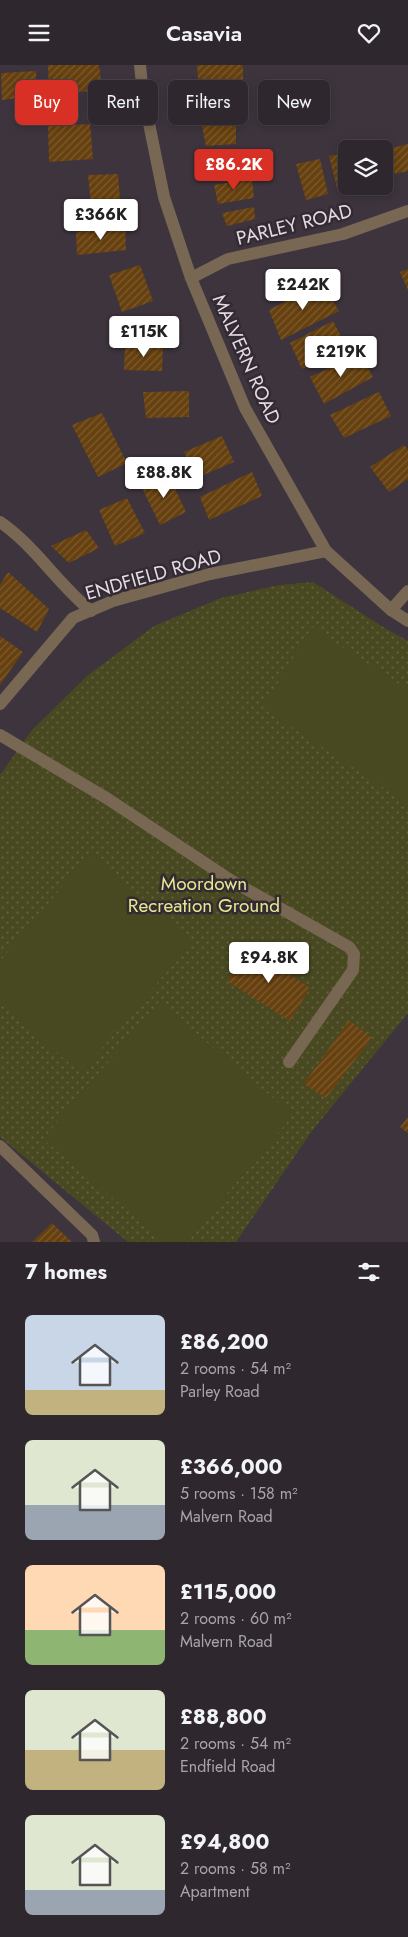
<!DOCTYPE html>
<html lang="en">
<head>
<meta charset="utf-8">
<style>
  :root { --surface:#2e272e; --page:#362f36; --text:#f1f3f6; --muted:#a7a5aa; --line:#49444a; --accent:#d93025 }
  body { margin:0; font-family:Jost,sans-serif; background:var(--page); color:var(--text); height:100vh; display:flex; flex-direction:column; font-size:19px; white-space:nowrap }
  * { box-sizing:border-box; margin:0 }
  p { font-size:16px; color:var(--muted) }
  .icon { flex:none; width:28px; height:28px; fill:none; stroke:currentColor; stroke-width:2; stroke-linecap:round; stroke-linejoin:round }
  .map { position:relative; height:1177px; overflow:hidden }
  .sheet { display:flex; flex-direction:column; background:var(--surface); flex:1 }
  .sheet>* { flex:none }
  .top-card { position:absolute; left:15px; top:15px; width:379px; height:45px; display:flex; gap:10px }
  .buttons { position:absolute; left:338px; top:75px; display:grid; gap:10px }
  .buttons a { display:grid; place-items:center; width:55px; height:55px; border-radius:8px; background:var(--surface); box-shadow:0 2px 8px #0003,0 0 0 1px var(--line); font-size:25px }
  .price { position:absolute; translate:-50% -42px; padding:0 11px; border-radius:5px; background:#fff; color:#222; font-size:16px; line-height:32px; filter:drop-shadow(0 1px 2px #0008) }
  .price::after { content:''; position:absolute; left:50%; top:30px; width:15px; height:11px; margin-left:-8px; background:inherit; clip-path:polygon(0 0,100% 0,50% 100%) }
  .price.on { background:var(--accent); color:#fff }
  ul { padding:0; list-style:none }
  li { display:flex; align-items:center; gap:15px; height:125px; padding:0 25px }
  li span { display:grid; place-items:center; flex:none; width:140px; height:100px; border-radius:8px; color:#555 }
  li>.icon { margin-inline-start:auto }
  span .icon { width:60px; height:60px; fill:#fffc; stroke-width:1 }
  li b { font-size:21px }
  h2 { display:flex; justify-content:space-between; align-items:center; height:60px; padding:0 25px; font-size:21px }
  .chip { padding:0 18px; border-radius:8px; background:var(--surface); box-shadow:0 2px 8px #0003,0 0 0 1px var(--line); font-size:18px; line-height:45px }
  .chip.on { background:var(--accent); color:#fff }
  header { display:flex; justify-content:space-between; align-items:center; height:65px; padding:0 25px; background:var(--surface); font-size:22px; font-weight:600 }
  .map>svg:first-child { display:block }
</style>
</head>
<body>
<header><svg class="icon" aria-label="menu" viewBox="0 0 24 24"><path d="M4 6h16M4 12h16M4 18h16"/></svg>Casavia<svg class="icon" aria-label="heart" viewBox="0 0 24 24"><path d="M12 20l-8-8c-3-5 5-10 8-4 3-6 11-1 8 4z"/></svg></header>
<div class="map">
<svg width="408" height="1177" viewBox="0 0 408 1177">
  <defs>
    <pattern id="green-dots" width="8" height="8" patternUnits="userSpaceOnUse" patternTransform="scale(1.25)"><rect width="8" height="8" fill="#484921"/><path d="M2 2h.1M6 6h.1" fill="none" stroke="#626341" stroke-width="1.8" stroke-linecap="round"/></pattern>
    <pattern id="building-hatch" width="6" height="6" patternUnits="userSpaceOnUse" patternTransform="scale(1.25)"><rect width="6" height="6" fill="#66400e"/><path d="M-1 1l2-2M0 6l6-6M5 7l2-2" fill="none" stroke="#7c5b31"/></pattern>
  </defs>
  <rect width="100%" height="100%" fill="#3d343d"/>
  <path fill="url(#green-dots)" d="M313,517L383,562L408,576V948L312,1066L236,1177H128L0,1072V710L32,665L87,611L154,561L221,533L279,520Z"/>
  <g fill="#484921">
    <path d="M312,562L408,625V739L263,643Z"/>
    <path d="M90,789L193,876L81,1008L0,939V896Z"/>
    <path d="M159,937L293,1050L186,1177H165L43,1074Z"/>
  </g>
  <g fill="url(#building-hatch)">
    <path d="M48,0H99L102,25L49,30Z"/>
    <path d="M197,0H243V43H200Z"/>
    <path d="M36,6L37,31L2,35L1,8Z"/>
    <path d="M236,58V79L206,81L202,61Z"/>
    <path d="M90,59L93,94L49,97L48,61Z"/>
    <path d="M379,76L380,84H357L356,81Z"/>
    <path d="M408,79V106L395,109L388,84Z"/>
    <path d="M239,85L240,106L211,109L208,90Z"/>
    <path d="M346,88V121L337,123L329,91Z"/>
    <path d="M320,94L328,129L306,135L296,99Z"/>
    <path d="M118,109L121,147L92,149L88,110Z"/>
    <path d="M252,114L254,133L218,139L214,120Z"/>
    <path d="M254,142L255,154L227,161L222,148Z"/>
    <path d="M125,161L126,185L77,190L76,167Z"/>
    <path d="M140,200L153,236L122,247L109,210Z"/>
    <path d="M408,204V225L400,207Z"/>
    <path d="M322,217L339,246L281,275L269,245Z"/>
    <path d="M333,256L346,281L302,304L290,278Z"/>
    <path d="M125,281H163L162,306L124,305Z"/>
    <path d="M360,289L373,312L324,339L310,312Z"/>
    <path d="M189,326V352L146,353L143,327Z"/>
    <path d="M379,327L391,351L344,373L330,350Z"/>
    <path d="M102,348L127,398L98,412L72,360Z"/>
    <path d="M222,371L234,397L196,413L184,387Z"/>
    <path d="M404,380L408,385V414L389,427L370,402Z"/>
    <path d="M252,407L262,431L209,455L200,432Z"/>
    <path d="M168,409L186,447L160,460L141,421Z"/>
    <path d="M127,433L145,468L115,481L99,445Z"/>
    <path d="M86,465L99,483L69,498L51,481Z"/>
    <path d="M8,507L49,544L37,567L0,543V520Z"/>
    <path d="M0,571L23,587L0,620Z"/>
    <path d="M251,883L310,923L290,956L227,916Z"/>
    <path d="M349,955L372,973L326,1033L304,1019Z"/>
    <path d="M408,1052V1068L400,1062Z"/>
    <path d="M52,1158L72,1177H32Z"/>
  </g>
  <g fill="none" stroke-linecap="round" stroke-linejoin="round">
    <g stroke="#776753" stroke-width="12">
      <path d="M140,0L143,29L164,132L191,213L245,343L326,486L391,545L408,556"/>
      <path d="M191,213L228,194L343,169L408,146"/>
      <path d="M0,457C35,481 58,519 91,546"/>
      <path d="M391,545L408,526"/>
      <path d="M0,639L73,553L113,536L210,509L326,486"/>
      <path d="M0,670L108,734L232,816L349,882L354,889L353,905L289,997"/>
      <path d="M0,1081L92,1170L94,1177"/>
    </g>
  </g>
  <g text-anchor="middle" stroke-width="5" stroke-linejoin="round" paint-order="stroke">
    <g font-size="19" fill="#e3dde3" stroke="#332a33">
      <text transform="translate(294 159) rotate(-14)" y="7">PARLEY ROAD</text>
      <text transform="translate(247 294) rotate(66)" y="7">MALVERN ROAD</text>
      <text transform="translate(153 509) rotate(-16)" y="7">ENDFIELD ROAD</text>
    </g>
    <g font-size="19" fill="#e5e88f" stroke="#332a33">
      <text x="204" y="825">Moordown<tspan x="204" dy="22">Recreation Ground</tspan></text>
    </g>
  </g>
</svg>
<div class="buttons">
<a><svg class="icon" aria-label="layers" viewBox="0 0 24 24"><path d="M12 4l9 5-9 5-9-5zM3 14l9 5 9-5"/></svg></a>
</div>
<b class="price on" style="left:234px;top:126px">£86.2K</b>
<b class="price" style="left:101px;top:176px">£366K</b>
<b class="price" style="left:303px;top:246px">£242K</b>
<b class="price" style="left:144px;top:293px">£115K</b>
<b class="price" style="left:341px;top:313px">£219K</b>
<b class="price" style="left:164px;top:434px">£88.8K</b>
<b class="price" style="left:269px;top:919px">£94.8K</b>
<div class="top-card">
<a class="chip on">Buy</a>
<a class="chip">Rent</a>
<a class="chip">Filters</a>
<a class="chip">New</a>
</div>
</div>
<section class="sheet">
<h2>7 homes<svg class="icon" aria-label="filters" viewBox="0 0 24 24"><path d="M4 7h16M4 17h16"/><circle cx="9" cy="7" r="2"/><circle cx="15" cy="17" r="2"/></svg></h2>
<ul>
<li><span style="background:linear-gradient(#c9d6e8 75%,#c2b280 0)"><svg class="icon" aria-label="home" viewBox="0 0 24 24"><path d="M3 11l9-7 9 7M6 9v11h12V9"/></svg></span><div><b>£86,200</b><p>2 rooms · 54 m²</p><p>Parley Road</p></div></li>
<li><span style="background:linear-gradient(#dfe7d0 65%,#9aa5b1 0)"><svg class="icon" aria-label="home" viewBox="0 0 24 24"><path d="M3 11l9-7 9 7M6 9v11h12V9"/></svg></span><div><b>£366,000</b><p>5 rooms · 158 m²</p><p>Malvern Road</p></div></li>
<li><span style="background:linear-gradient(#ffd9b3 65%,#8fb573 0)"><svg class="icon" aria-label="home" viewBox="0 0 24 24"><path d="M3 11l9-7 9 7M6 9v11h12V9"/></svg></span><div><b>£115,000</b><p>2 rooms · 60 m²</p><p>Malvern Road</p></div></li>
<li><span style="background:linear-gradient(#dfe7d0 60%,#c2b280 0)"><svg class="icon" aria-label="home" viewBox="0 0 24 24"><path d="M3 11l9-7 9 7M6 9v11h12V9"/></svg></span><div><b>£88,800</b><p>2 rooms · 54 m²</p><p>Endfield Road</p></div></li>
<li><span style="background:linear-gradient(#dfe7d0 75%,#9aa5b1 0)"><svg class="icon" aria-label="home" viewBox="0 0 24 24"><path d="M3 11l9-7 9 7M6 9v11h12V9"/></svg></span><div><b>£94,800</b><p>2 rooms · 58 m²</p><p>Apartment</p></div></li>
</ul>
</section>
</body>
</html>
